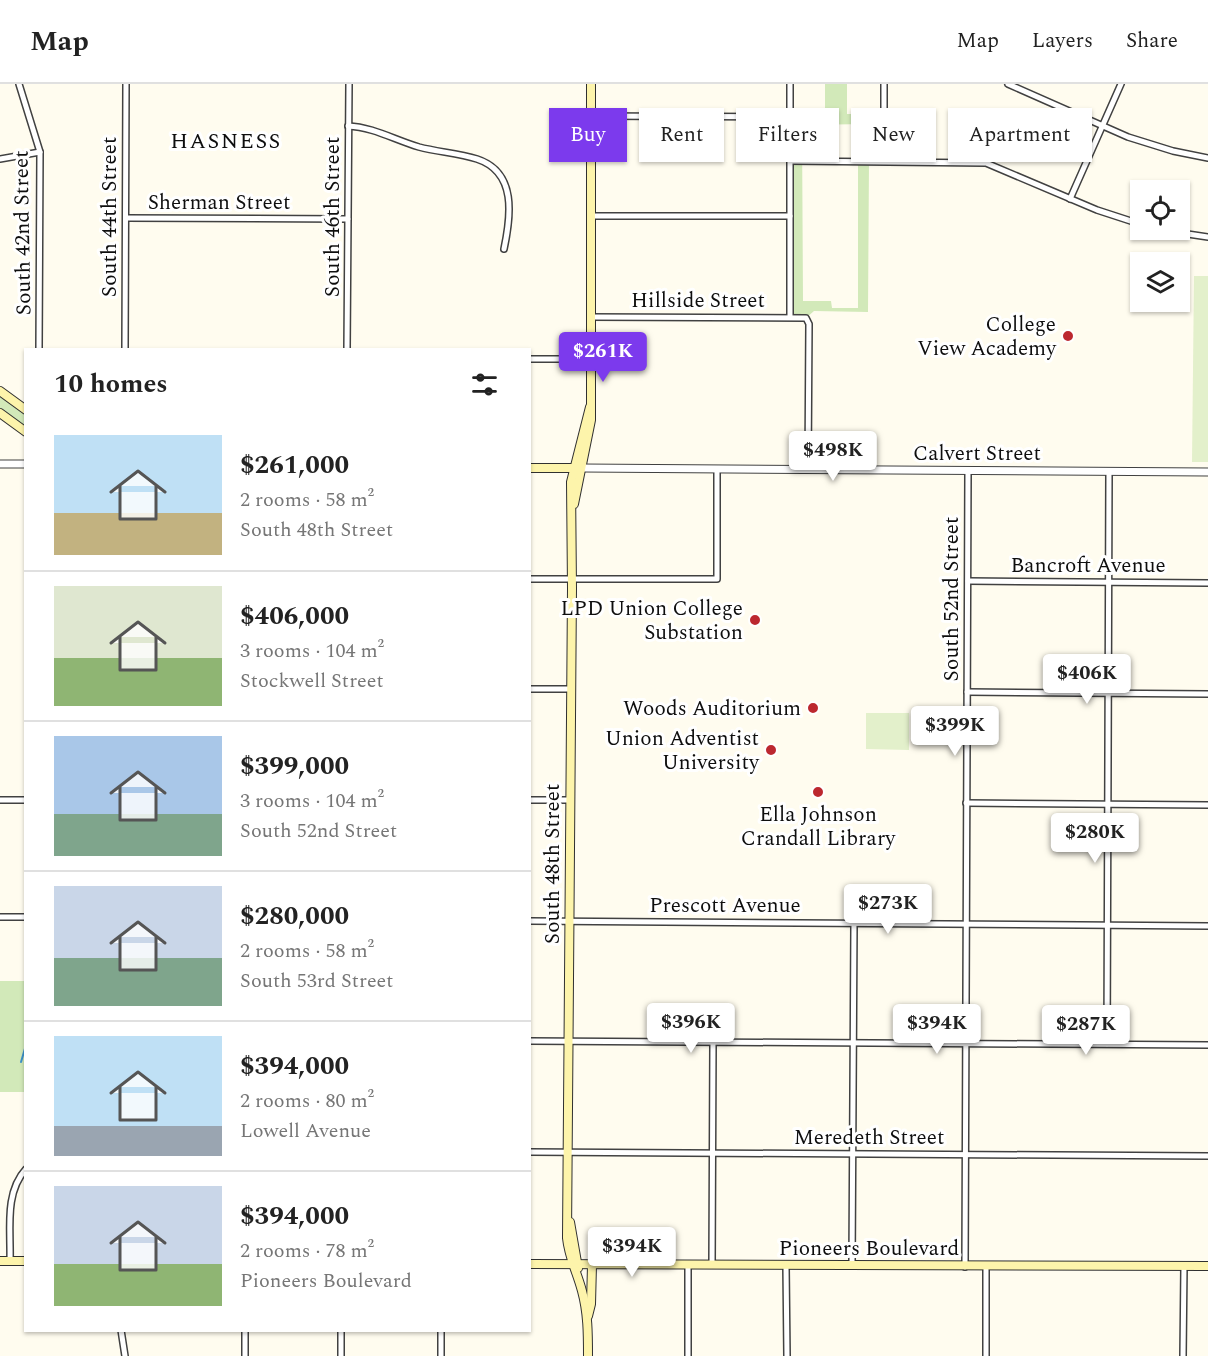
<!DOCTYPE html>
<html lang="en">
<head>
<meta charset="utf-8">
<style>
  :root { --surface:#fff; --page:#f6f6f6; --text:#222; --muted:#767676; --line:#e0e0e0; --accent:#7c3aed }
  body { margin:0; font-family:Spectral,serif; background:var(--page); color:var(--text); height:100vh; display:flex; flex-direction:column; font-size:22px; white-space:nowrap }
  * { box-sizing:border-box; margin:0 }
  p { font-size:20px; color:var(--muted) }
  .icon { flex:none; width:33px; height:33px; fill:none; stroke:currentColor; stroke-width:2; stroke-linecap:round; stroke-linejoin:round }
  .map { position:relative; flex:1; overflow:hidden }
  .details { position:absolute; left:24px; top:264px; width:507px; height:984px; display:flex; flex-direction:column; background:var(--surface); border-radius:0px; box-shadow:0 2px 4px #0004 }
  .details>* { flex:none }
  .top-card { position:absolute; left:549px; top:24px; width:568px; height:54px; display:flex; gap:12px }
  .tools { position:absolute; left:1130px; top:96px; display:grid; gap:12px }
  .tools a { display:grid; place-items:center; width:60px; height:60px; border-radius:0px; background:var(--surface); box-shadow:0 2px 4px #0004; font-size:30px }
  .price { position:absolute; translate:-50% -51px; padding:0 14px; border-radius:6px; background:#fff; color:#222; font-size:20px; line-height:39px; filter:drop-shadow(0 2px 3px #0008) }
  .price::after { content:''; position:absolute; left:50%; top:36px; width:18px; height:14px; margin-left:-9px; background:inherit; clip-path:polygon(0 0,100% 0,50% 100%) }
  .price.current { background:var(--accent); color:#fff }
  ul { padding:0; list-style:none }
  li { display:flex; align-items:center; gap:18px; height:150px; padding:0 30px }
  li+li { border-top:2px solid var(--line) }
  li span { display:grid; place-items:center; flex:none; width:168px; height:120px; border-radius:0px; color:#555 }
  li>.icon { margin-inline-start:auto }
  span .icon { width:72px; height:72px; fill:#fffc; stroke-width:1 }
  li b { font-size:26px }
  h2 { display:flex; justify-content:space-between; align-items:center; height:72px; padding:0 30px; font-size:26px }
  .pill { padding:0 21px; border-radius:0px; background:var(--surface); box-shadow:0 2px 4px #0004; font-size:21px; line-height:54px }
  .pill.current { background:var(--accent); color:#fff }
  header { display:flex; align-items:center; gap:36px; box-sizing:border-box; height:84px; padding:0 30px; background:var(--surface); border-bottom:2px solid var(--line) }
  header strong { font-size:28px }
  nav { display:flex; gap:33px; margin-inline-start:auto; font-size:21px }
  .map>svg:first-child { display:block }
</style>
</head>
<body>
<header>
<strong>Map</strong>
<nav><a>Map</a><a>Layers</a><a>Share</a></nav>
</header>
<div class="map">
<svg width="1208" height="1272" viewBox="0 0 1208 1272">
  <rect width="100%" height="100%" fill="#fffcef"/>
  <g fill="#d2e9b9" fill-rule="evenodd">
    <path d="M825,0H847V30H884V77H869L868,228L814,227L806,234L790,232V28H825ZM868,40L869,77H858V224H832L831,217H803L802,41Z"/>
    <path d="M0,307L25,326V348L0,329Z"/>
    <rect x="0" y="897" width="25" height="111"/>
  </g>
  <g fill="#e3f0cb">
    <path d="M1194,192H1208V378H1192Z"/>
    <path d="M866,629H909V666L866,665Z"/>
  </g>
  <g fill="none" stroke-linecap="round" stroke-linejoin="round">
    <path stroke="#3c92cb" stroke-width="2" d="M21,978L26,961"/>
    <defs>
      <g id="minor">
        <path d="M19,0L40,68L39,266"/>
        <path d="M1008,0L1128,53L1173,67L1208,74"/>
        <path d="M591,32L790,33"/>
        <path d="M348,42C373,43 395,56 419,63C438,68 458,69 477,75C517,88 511,132 504,165"/>
        <path d="M0,75L40,68"/>
        <path d="M790,77L986,79L1097,126L1140,140"/>
        <path d="M884,77V0"/>
        <path d="M1070,115L1121,0"/>
        <path d="M591,132H790"/>
        <path d="M126,134L348,135"/>
        <path d="M1161,146L1208,153"/>
        <path d="M790,232V0"/>
        <path d="M590,233L806,234L809,240L808,385"/>
        <path d="M125,266L126,0"/>
        <path d="M347,266L349,0"/>
        <path d="M530,275H590"/>
        <path d="M530,495H717V385"/>
        <path d="M968,497L1208,499"/>
        <path d="M530,605H571"/>
        <path d="M967,608L1208,610"/>
        <path d="M0,716H26"/>
        <path d="M530,716H570"/>
        <path d="M966,719L1208,721"/>
        <path d="M0,833H26"/>
        <path d="M530,837L1208,842"/>
        <path d="M530,957L1208,961"/>
        <path d="M1107,960L1109,387"/>
        <path d="M530,1068L1208,1072"/>
        <path d="M10,1177C11,1146 4,1109 26,1085"/>
        <path d="M688,1181V1272"/>
        <path d="M712,1181L713,958"/>
        <path d="M786,1182L787,1272"/>
        <path d="M852,1182L854,839"/>
        <path d="M965,1183L968,387"/>
        <path d="M121,1246L125,1272"/>
        <path d="M245,1246V1272"/>
        <path d="M441,1246V1272"/>
        <path d="M341,1272V1246"/>
        <path d="M986,1272V1183"/>
        <path d="M1183,1272L1184,1182"/>
      </g>
      <g id="tertiary">
        <path d="M0,380H26"/>
        <path d="M582,384L1208,388"/>
      </g>
      <g id="secondary">
        <path d="M0,307L26,326"/>
        <path d="M0,329L26,348"/>
        <path d="M530,384H577"/>
        <path d="M574,420L591,336V0"/>
        <path d="M570,1138L578,1184"/>
        <path d="M0,1177H26"/>
        <path d="M530,1180L1208,1182"/>
        <path d="M588,1232L591,1220L592,1181"/>
        <path d="M588,1272C588,1250 588,1229 582,1207C577,1188 569,1174 567,1154L572,504L571,398L590,323"/>
      </g>
    </defs>
    <use href="#minor" stroke="#414141" stroke-width="8"/>
    <use href="#tertiary" stroke="#414141" stroke-width="9"/>
    <use href="#secondary" stroke="#303030" stroke-width="10"/>
    <use href="#minor" stroke="#fff" stroke-width="5"/>
    <use href="#tertiary" stroke="#fff" stroke-width="7"/>
    <use href="#secondary" stroke="#fdf4ab" stroke-width="8"/>
  </g>
  <g fill="#bc282f" stroke="#fff" stroke-width="2">
    <circle cx="1068" cy="252" r="6"/>
    <circle cx="755" cy="536" r="6"/>
    <circle cx="813" cy="624" r="6"/>
    <circle cx="771" cy="666" r="6"/>
    <circle cx="818" cy="708" r="6"/>
  </g>
  <g text-anchor="middle" stroke-width="6" stroke-linejoin="round" paint-order="stroke">
    <g font-size="21" fill="#0e0e0e" stroke="#fff">
      <text x="219" y="125">Sherman Street</text>
      <text transform="translate(109 133) rotate(-90)" y="7">South 44th Street</text>
      <text transform="translate(332 133) rotate(-90)" y="7">South 46th Street</text>
      <text transform="translate(22 149) rotate(-91)" y="7">South 42nd Street</text>
      <text x="698" y="223">Hillside Street</text>
      <text x="977" y="376">Calvert Street</text>
      <text x="1088" y="488">Bancroft Avenue</text>
      <text transform="translate(951 515) rotate(-90)" y="7">South 52nd Street</text>
      <text transform="translate(552 780) rotate(-90)" y="7">South 48th Street</text>
      <text x="725" y="828">Prescott Avenue</text>
      <text x="869" y="1060">Meredeth Street</text>
      <text x="869" y="1171">Pioneers Boulevard</text>
    </g>
    <g font-size="21" fill="#0e0e0e" stroke="#fff" text-anchor="end">
      <text x="1056" y="247">College<tspan x="1056" dy="24">View Academy</tspan></text>
      <text x="743" y="531">LPD Union College<tspan x="743" dy="24">Substation</tspan></text>
      <text x="801" y="631">Woods Auditorium</text>
      <text x="759" y="661">Union Adventist<tspan x="759" dy="24">University</tspan></text>
      <text x="818" y="737" text-anchor="middle">Ella Johnson<tspan x="818" dy="24">Crandall Library</tspan></text>
    </g>
    <g font-size="22" letter-spacing="1.5" fill="#0e0e0e" stroke="#fff">
      <text x="226" y="64">HASNESS</text>
    </g>
  </g>
</svg>
<div class="tools">
<a><svg class="icon" aria-label="locate" viewBox="0 0 24 24"><circle cx="12" cy="12" r="6"/><path d="M12 2v4M12 18v4M2 12h4M18 12h4"/></svg></a>
<a><svg class="icon" aria-label="layers" viewBox="0 0 24 24"><path d="M12 4l9 5-9 5-9-5zM3 14l9 5 9-5"/></svg></a>
</div>
<b class="price current" style="left:603px;top:299px">$261K</b>
<b class="price" style="left:833px;top:398px">$498K</b>
<b class="price" style="left:1087px;top:621px">$406K</b>
<b class="price" style="left:955px;top:673px">$399K</b>
<b class="price" style="left:1095px;top:780px">$280K</b>
<b class="price" style="left:888px;top:851px">$273K</b>
<b class="price" style="left:691px;top:970px">$396K</b>
<b class="price" style="left:937px;top:971px">$394K</b>
<b class="price" style="left:1086px;top:972px">$287K</b>
<b class="price" style="left:632px;top:1194px">$394K</b>
<div class="top-card">
<a class="pill current">Buy</a>
<a class="pill">Rent</a>
<a class="pill">Filters</a>
<a class="pill">New</a>
<a class="pill">Apartment</a>
</div>
<section class="details">
<h2>10 homes<svg class="icon" aria-label="filters" viewBox="0 0 24 24"><path d="M4 7h16M4 17h16"/><circle cx="9" cy="7" r="2"/><circle cx="15" cy="17" r="2"/></svg></h2>
<ul>
<li><span style="background:linear-gradient(#bfe0f5 65%,#c2b280 0)"><svg class="icon" aria-label="home" viewBox="0 0 24 24"><path d="M3 11l9-7 9 7M6 9v11h12V9"/></svg></span><div><b>$261,000</b><p>2 rooms · 58 m²</p><p>South 48th Street</p></div></li>
<li><span style="background:linear-gradient(#dfe7d0 60%,#8fb573 0)"><svg class="icon" aria-label="home" viewBox="0 0 24 24"><path d="M3 11l9-7 9 7M6 9v11h12V9"/></svg></span><div><b>$406,000</b><p>3 rooms · 104 m²</p><p>Stockwell Street</p></div></li>
<li><span style="background:linear-gradient(#a9c7e8 65%,#7fa58c 0)"><svg class="icon" aria-label="home" viewBox="0 0 24 24"><path d="M3 11l9-7 9 7M6 9v11h12V9"/></svg></span><div><b>$399,000</b><p>3 rooms · 104 m²</p><p>South 52nd Street</p></div></li>
<li><span style="background:linear-gradient(#c9d6e8 60%,#7fa58c 0)"><svg class="icon" aria-label="home" viewBox="0 0 24 24"><path d="M3 11l9-7 9 7M6 9v11h12V9"/></svg></span><div><b>$280,000</b><p>2 rooms · 58 m²</p><p>South 53rd Street</p></div></li>
<li><span style="background:linear-gradient(#bfe0f5 75%,#9aa5b1 0)"><svg class="icon" aria-label="home" viewBox="0 0 24 24"><path d="M3 11l9-7 9 7M6 9v11h12V9"/></svg></span><div><b>$394,000</b><p>2 rooms · 80 m²</p><p>Lowell Avenue</p></div></li>
<li><span style="background:linear-gradient(#c9d6e8 65%,#8fb573 0)"><svg class="icon" aria-label="home" viewBox="0 0 24 24"><path d="M3 11l9-7 9 7M6 9v11h12V9"/></svg></span><div><b>$394,000</b><p>2 rooms · 78 m²</p><p>Pioneers Boulevard</p></div></li>
</ul>
</section>
</div>
</body>
</html>
